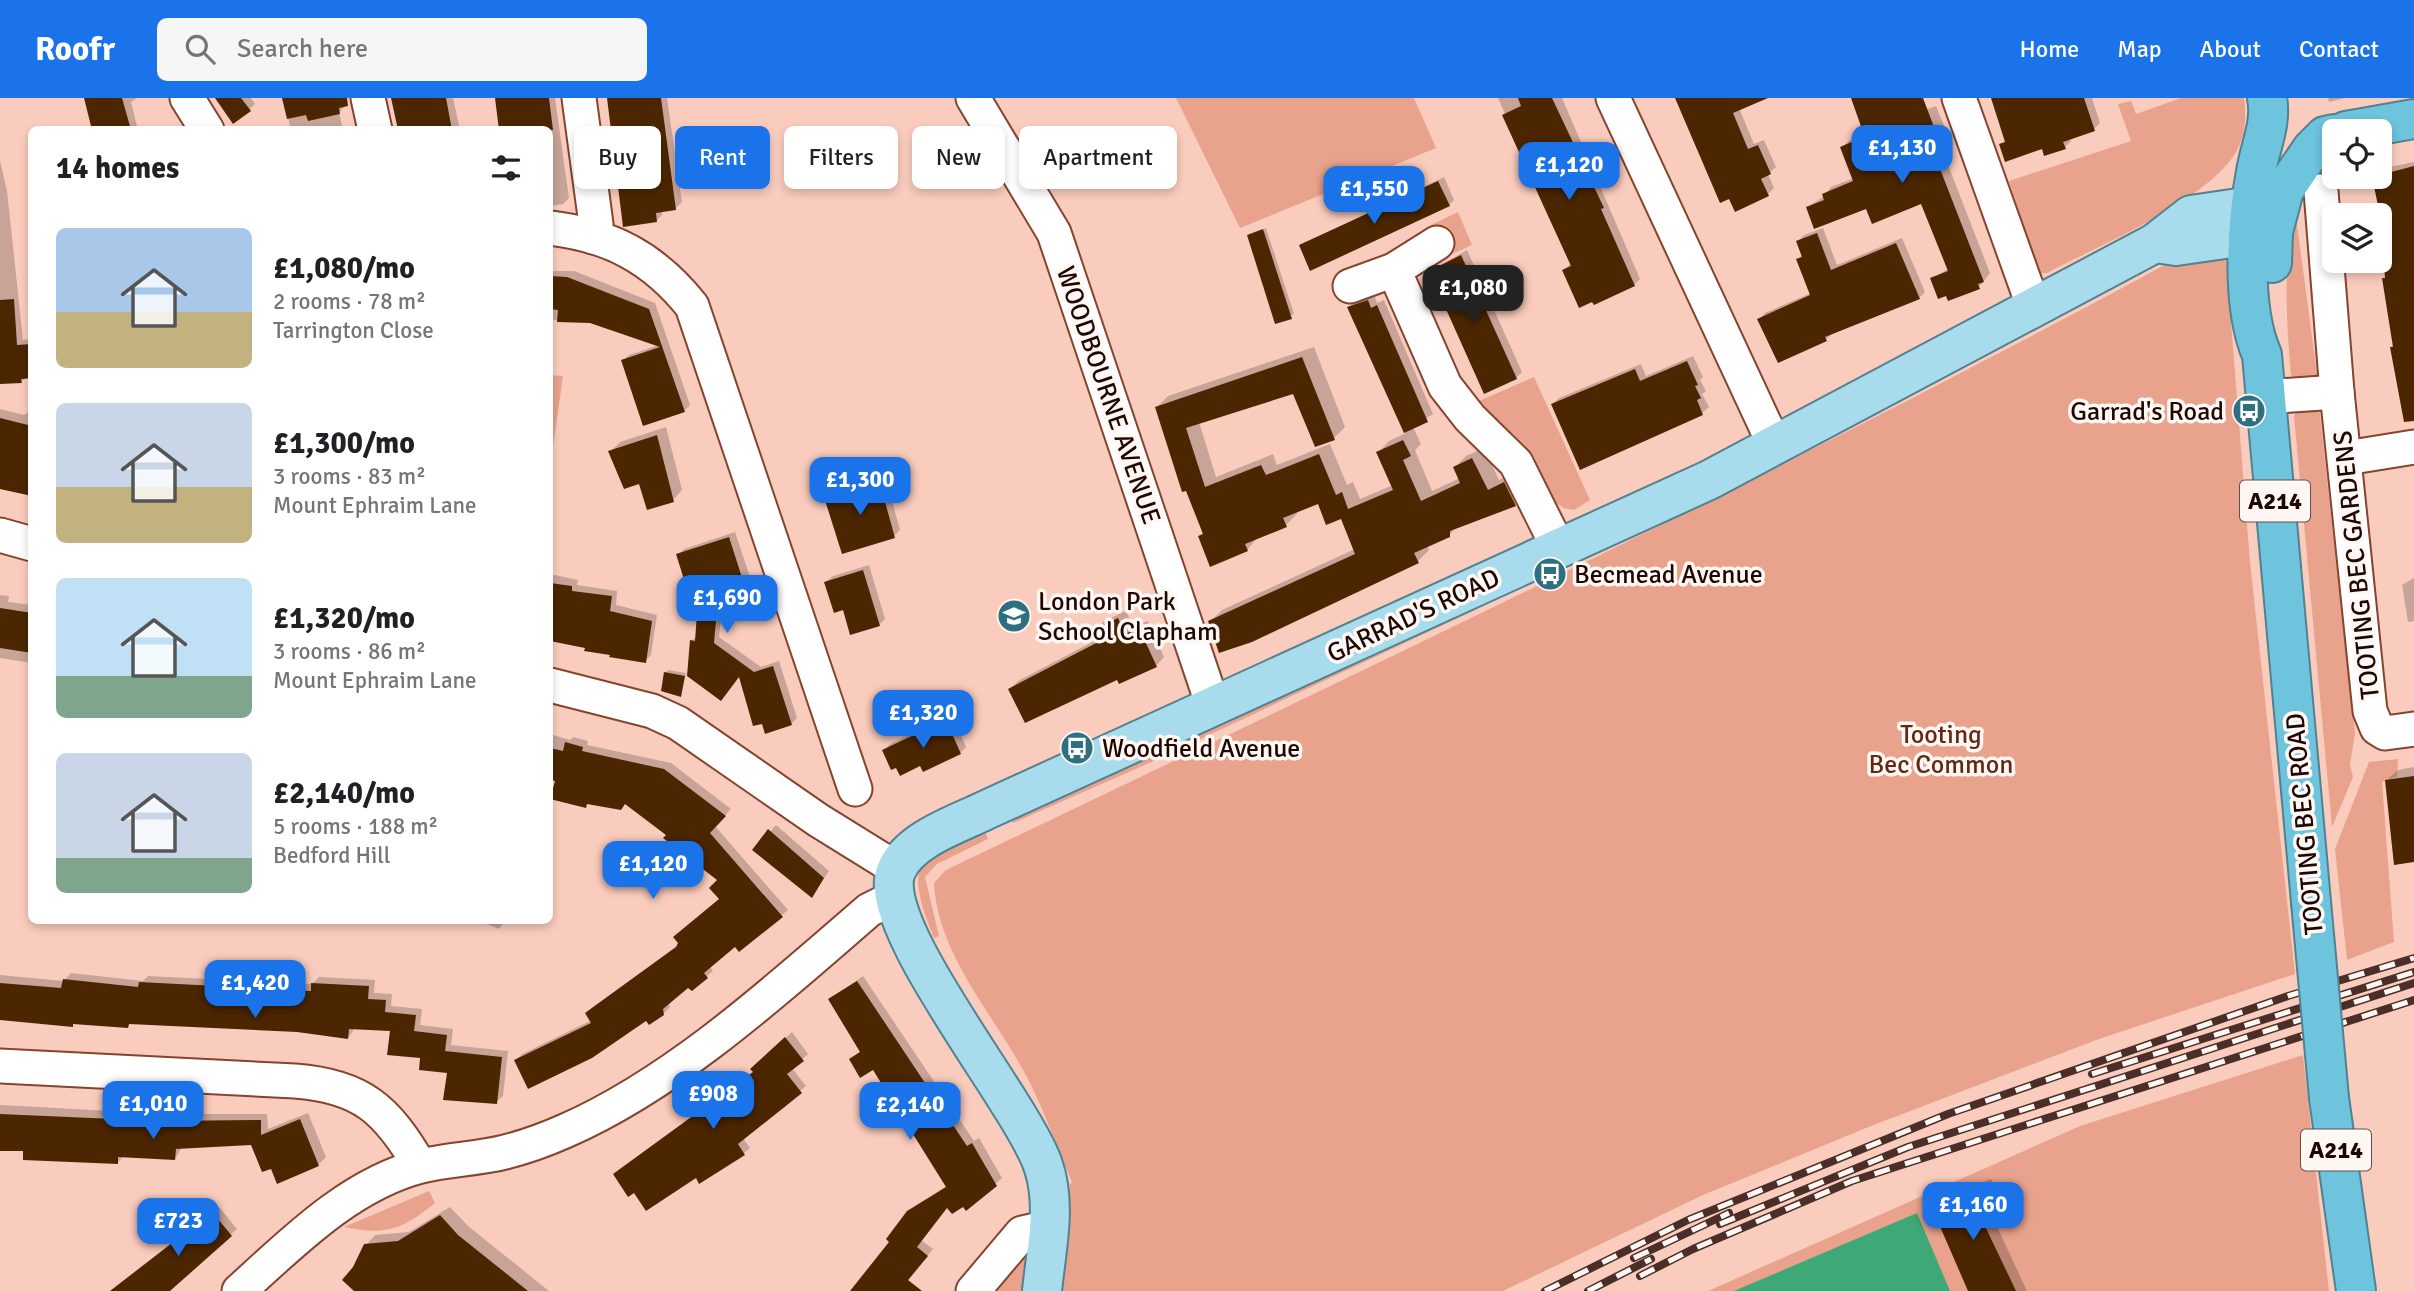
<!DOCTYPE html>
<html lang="en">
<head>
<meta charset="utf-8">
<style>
  :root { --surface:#fff; --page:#f6f6f6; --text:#202124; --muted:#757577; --accent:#1a73e8 }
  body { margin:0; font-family:Signika,sans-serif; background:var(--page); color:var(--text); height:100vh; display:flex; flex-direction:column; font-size:26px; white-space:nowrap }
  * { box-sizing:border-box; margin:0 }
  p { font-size:23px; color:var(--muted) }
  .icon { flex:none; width:38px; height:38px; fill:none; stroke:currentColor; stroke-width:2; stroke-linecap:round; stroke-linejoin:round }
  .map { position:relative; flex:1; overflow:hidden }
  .side { position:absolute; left:28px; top:28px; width:525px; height:798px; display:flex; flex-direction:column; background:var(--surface); border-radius:10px; box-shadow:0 4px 10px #0003 }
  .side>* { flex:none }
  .guide { position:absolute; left:574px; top:28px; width:665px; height:63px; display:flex; gap:14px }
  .controls { position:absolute; left:2322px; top:21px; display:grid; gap:14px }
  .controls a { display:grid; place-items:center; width:70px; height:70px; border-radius:10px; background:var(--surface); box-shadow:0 4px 10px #0003; font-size:35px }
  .price { position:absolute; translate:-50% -60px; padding:0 16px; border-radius:14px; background:var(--accent); color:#fff; font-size:23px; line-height:46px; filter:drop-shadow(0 2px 4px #0008) }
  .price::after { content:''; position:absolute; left:50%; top:42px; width:21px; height:16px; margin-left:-10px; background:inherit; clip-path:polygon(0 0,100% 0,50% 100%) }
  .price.current { background:#222; color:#fff }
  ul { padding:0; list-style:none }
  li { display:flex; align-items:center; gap:21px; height:175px; padding:0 28px }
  li span { display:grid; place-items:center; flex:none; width:196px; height:140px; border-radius:10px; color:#555 }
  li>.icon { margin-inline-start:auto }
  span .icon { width:84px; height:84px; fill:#fffc; stroke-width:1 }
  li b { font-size:30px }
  h2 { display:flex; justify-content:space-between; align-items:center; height:84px; padding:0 28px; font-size:30px }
  .tag { padding:0 24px; border-radius:10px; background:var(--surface); box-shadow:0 4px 10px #0003; font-size:24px; line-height:63px }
  .tag.current { background:var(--accent); color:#fff }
  header { display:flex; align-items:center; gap:42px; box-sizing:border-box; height:98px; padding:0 35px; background:var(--accent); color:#fff }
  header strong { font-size:33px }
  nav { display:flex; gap:38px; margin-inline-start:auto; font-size:24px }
  .search { width:490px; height:63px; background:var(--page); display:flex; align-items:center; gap:18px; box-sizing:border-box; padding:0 24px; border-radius:10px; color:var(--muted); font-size:26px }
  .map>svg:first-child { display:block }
</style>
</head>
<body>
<header>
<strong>Roofr</strong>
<div class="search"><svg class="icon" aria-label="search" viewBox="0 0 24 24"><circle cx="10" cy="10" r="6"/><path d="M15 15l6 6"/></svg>Search here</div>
<nav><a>Home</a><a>Map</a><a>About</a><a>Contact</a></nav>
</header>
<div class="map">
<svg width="2414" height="1193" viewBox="0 0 2414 1193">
  <rect width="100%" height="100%" fill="#faccbd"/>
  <g fill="#e9a38c">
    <path d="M1176,0H1414L1436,50L1240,130Z"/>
    <path d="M2181,0H2244C2246,14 2246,30 2241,43C2224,97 2097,148 2047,175H2041L2036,168L2009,83L2131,43L2118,6L2131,3L2136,16Z"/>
    <path d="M2295,112L2318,283H2299L2291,277C2286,223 2283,166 2295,112Z"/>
    <path d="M1458,114L1472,147L1443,160L1429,128Z"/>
    <path d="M2183,157L2226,161L2250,464L2295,876L2099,941L1871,1028L1703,1097L1503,1193H987L1072,1084C1058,1052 1046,1017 1030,985C998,921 938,860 934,785L946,772C1361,573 1779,377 2183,157Z"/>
    <path d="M550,277L563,278L550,370Z"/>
    <path d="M1534,279L1590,402L1574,412L1564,410L1550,401L1522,349L1479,303Z"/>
    <path d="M2319,308L2355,635L2350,667L2353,679L2332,729L2294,318L2299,309Z"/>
    <path d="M1472,508L1475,512L1192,645L1190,638Z"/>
    <path d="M1177,643L1181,651L1013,725L1010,719Z"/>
    <path d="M2398,661L2397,678L2382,684L2394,844L2347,862L2335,751L2369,664Z"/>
    <path d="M983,728L988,741L937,766L925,779L939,838L934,840C925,816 914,793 920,767Z"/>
    <path d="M2303,957L2329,1193H1708L2080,1028Z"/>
    <path d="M429,1093L435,1105C403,1131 386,1138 344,1129Z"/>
  </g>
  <path fill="#3ea876" d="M1917,1115L1950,1193H1734Z"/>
  <g fill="#0003">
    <path d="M85,0H137L131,4L138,32H93Z"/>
    <path d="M218,0H251L255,6L249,12Z"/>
    <path d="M284,0H343L345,8L339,14L343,32H291Z"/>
    <path d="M393,0H453L460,32H400Z"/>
    <path d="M496,0H555L569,100L563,106L550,108V32Z"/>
    <path d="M608,0H667L682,104L675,111L662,112V117L656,123Z"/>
    <path d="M1498,0H1562L1640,181L1634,187L1593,201L1564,172L1571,165Z"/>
    <path d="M1676,0H1747L1739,10L1754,46L1764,42L1776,69L1768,76L1774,90L1768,96Z"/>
    <path d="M1853,0H1917L1922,13L1936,8L1944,28L1936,36L1990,175L1979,189L1932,181L1949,170L1922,103L1808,109L1824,98L1831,89L1854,80L1842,49L1864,31Z"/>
    <path d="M1992,0H2092L2100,25L2094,31L2070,40L2071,43L2065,49L2001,47L2006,42Z"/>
    <path d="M2328,0H2345L2329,4Z"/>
    <path d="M0,63L7,93L23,242L32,241V278L21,283L0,285Z"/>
    <path d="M2414,64V314L2391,249L2394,246L2380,134L2384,129L2380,71Z"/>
    <path d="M1444,79L1454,102L1449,107L1301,147Z"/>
    <path d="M1266,130L1294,216L1276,224L1249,138Z"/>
    <path d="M1823,130L1837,167L1902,140L1925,194L1919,200L1832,236L1826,241L1778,263L1760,221L1765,215L1811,195L1798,161L1803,156L1798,143L1804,137Z"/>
    <path d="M1467,152L1522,274L1516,280L1431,173Z"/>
    <path d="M550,173H574L655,205L690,307L684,313L623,263L629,257L659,247L590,223L550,222Z"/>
    <path d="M1374,197L1377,205L1384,202L1433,316L1413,329L1421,346L1415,352L1432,393L1460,380L1455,369L1466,358L1484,350L1499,382L1516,374L1526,395L1515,406L1457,429L1449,437L1427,447L1429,452L1418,463L1210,524L1222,512L1355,451L1342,418L1319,403L1296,413L1297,416L1286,427L1258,439L1247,452L1200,438L1204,434L1157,309L1168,298L1314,249L1345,329L1334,340L1294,294L1199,324L1216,379L1273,356L1277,367L1330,346L1347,387L1353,384L1360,401L1393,387L1378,355L1389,343L1406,335L1349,209L1355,203Z"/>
    <path d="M1693,258L1703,279L1700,282L1706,293L1702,296L1709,309L1702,315L1581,369L1553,306L1559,300L1641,266L1646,278Z"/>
    <path d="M0,311L24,317L32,312V397L0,387Z"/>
    <path d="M666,329L682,392L673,402L640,384L610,354L620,344Z"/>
    <path d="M885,377L900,432L894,438L826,400L832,394Z"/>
    <path d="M735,434L758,503L751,509L721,520L719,539L761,569L779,563L797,620L791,626L740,577L721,601L686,575L689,576L692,543L698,537L701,484L678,457L684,451Z"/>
    <path d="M869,467L885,521L879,527L844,510L826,484L833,478Z"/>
    <path d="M550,476L578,482L577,487L617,493L616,507L657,517L651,557L645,563L550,536Z"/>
    <path d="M2414,480V523L2408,524L2402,487Z"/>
    <path d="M0,497L9,498L8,504L32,507V565L0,560Z"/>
    <path d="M1126,513L1133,529L1148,523L1164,559L1156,568L1118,580L1010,591L1018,583L1100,540L1096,531L1104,523Z"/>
    <path d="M668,572L686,575L680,597L666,575Z"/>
    <path d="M952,617L966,649L960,655L921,666L884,652L890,646Z"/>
    <path d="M550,636L570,642L573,639L588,643L587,647L671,665L731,711L715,728L788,812L740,852L736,847L709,868L713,873L692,890L688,888L668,904L670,909L663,916L516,962L522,956L592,922L587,915L593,909L680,846L721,801L720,782L626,704L621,710L588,705L585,708L557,682L550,680Z"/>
    <path d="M2414,669V762L2386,683L2398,672Z"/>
    <path d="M776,727L829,773L812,798L754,752Z"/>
    <path d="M477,822H506L499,831Z"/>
    <path d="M71,875L143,883L148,878L312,886L319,879L375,882L374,895L392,896L391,908L422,911L420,927L453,931L451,947L508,953L503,998L496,1004L422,959L392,932L355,930L348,940L297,932L131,925L127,929L0,921V877L64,883Z"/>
    <path d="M863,878L974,1043L979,1040L1002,1080L966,1111L964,1107L948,1108L921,1142L933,1151L900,1193H852L892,1143L909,1114L948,1087L873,970L851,961L862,952L830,901Z"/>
    <path d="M792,934L808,956L792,970L806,988L743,1040L750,1050L744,1055L700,1083L755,973L753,971Z"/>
    <path d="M0,1007L168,1016H267L268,1031L308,1015L326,1059L318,1067L278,1083L272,1068L252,1045L182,1049L175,1061L124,1058L117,1065L0,1050Z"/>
    <path d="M1991,1081L2004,1110L1993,1120L2027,1193H1971L1934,1111L1942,1102Z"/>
    <path d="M219,1109L237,1131L165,1193H111Z"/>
    <path d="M450,1109L468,1128L549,1193H356L354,1170L366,1147L375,1137L409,1134Z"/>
  </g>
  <g fill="#4c2600">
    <path d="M84,0H122L131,32H92Z"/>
    <path d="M215,0H241L251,13L233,26Z"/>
    <path d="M282,0H347L348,8L339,10L340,16L308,23L306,17L287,21Z"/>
    <path d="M391,0H446L452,32H398Z"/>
    <path d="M495,0H549L553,32H499Z"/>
    <path d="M607,0H661L676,112L656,115L657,124L623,129Z"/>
    <path d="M1518,0H1552L1604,110L1601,111L1635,188L1594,207L1592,204L1579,210L1562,172L1571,168L1502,17L1521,8Z"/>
    <path d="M1675,0H1768L1733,15L1748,51L1758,47L1771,76L1761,81L1769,98L1735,114L1729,101L1720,105Z"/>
    <path d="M1851,0H1923L1937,37L1928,40L1984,184L1978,186L1980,191L1948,203L1946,198L1938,201L1930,180L1948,173L1921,106L1872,126L1866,111L1814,131L1806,109L1824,102L1822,96L1853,83L1840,49L1854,43L1852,38L1863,34Z"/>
    <path d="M1991,0H2084L2095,33L2063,44L2066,51L2044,58L2042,51L2005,64L1999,46L2005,44Z"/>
    <path d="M2414,68V323L2404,324L2390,249H2393L2382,180H2385L2380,117L2372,79Z"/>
    <path d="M1438,83L1450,108L1310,173L1299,147Z"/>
    <path d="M1263,131L1292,221L1275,226L1247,137Z"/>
    <path d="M1817,135L1831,172L1896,145L1920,201L1825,239L1827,243L1778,265L1757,221L1810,197L1796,161L1802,159L1796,143Z"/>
    <path d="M1461,157L1517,281L1484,296L1429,173Z"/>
    <path d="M550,178L567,179L649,211L685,314L643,328L621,262L660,249L590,225L557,224L558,212L550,211Z"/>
    <path d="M14,201L17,247L32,246V280L21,281L22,285L0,286V202Z"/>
    <path d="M1368,202L1371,210L1377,207L1428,324L1404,335L1347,209Z"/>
    <path d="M1302,259L1335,342L1315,349L1293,296L1186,330L1205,389L1261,367L1266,377L1319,356L1336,397L1342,394L1348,411L1393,392L1376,354L1403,342L1411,358L1403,362L1421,403L1460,385L1453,369L1472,360L1488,392L1504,384L1516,408L1450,433V439L1414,455L1419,465L1252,544L1219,555L1208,523L1355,456L1341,421L1326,427L1318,406L1283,420L1287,429L1245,446L1248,453L1210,469L1198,438L1203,436L1186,393L1182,394L1155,309Z"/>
    <path d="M1687,263L1698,287L1695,288L1701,300L1697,302L1703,317L1580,372L1551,306L1635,271L1640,283Z"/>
    <path d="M0,320L32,328V398L0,391Z"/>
    <path d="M657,337L674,404L647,412L639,386L624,391L608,353Z"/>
    <path d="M879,382L895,440L842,456L824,399Z"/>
    <path d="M729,439L752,511L716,523L714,545L754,574L773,568L792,627L765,636L762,626L753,628L739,579L721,603L687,578L690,542L695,543L699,487L687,491L676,456Z"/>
    <path d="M863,472L880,528L850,537L843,512L834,515L824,484Z"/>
    <path d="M550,485L572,488V493L612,498L610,513L652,523L646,565L609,559L610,557L584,553L585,550L550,543Z"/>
    <path d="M0,510L32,515V555L0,550Z"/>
    <path d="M1118,520L1125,536L1139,530L1157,569L1119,586L1117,582L1025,625L1008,591L1100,543L1094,531Z"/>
    <path d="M664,574L685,578L681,599L661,593Z"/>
    <path d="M946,622L961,656L923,674L920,668L900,678L896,670L891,672L882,652Z"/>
    <path d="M565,644L583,649L582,653L664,671L726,718L710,735L783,819L739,854L735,849L704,875L708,880L692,893L688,890L663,911L664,917L649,927L646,923L592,960L528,991L514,962L591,925L585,915L676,849L678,845L673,839L719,801L709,790L717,782L663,740L666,737L625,706L621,712L587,706L586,710L550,701L555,683L550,682V650L563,653Z"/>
    <path d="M2414,678V764L2394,767L2385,682Z"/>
    <path d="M768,731L824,780L812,800L752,752Z"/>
    <path d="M63,881L138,889L139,884L311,893V885L369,888L368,901L386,902L385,914L416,917L414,933L447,937L445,953L502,959L497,1006L443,1002L447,975L419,972L420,960L387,957L390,933L349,931L348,941L297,934L129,926L128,930L73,926V929L0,922V885L61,890Z"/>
    <path d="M857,883L967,1048L972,1045L997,1088L966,1113L963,1109L952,1116L947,1110L917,1149L928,1158L908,1182L922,1193H850L889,1144L886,1141L907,1113L946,1089L873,972L860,980L849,961L860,954L828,901Z"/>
    <path d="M785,939L804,963L787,976L802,995L738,1046L745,1057L699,1086L696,1080L646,1113L634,1095L628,1099L613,1076L753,974L750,971Z"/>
    <path d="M0,1016L160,1023L261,1022V1037L300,1021L319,1068L277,1086L271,1071L262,1074L251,1047L176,1051L175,1062L118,1059V1066L23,1062V1053H0Z"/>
    <path d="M1982,1088L1997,1120L1984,1126L2016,1193H1968L1932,1110Z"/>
    <path d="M212,1114L232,1138L170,1193H110Z"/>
    <path d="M440,1117L458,1137L528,1193H354L342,1182L353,1169L364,1146L398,1143Z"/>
  </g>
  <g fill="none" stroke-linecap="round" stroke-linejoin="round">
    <defs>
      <g id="minor">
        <path d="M187,0L207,32"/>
        <path d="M368,0L375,32"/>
        <path d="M579,0L596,126L593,139"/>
        <path d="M973,0L1054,135L1213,608"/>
        <path d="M1613,0L1774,346"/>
        <path d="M1959,0L2034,210"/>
        <path d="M2321,93L2337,294L2370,613L2377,630L2385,635L2414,631"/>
        <path d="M550,130C610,137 654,160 692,208L855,691"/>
        <path d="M1394,172L1445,288L1470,320L1516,365L1558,449"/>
        <path d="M1350,188L1394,172L1437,145"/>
        <path d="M2265,299L2337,294"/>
        <path d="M2346,360L2414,349"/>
        <path d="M0,437L32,446"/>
        <path d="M550,587L652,613L678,625L818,722L897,771"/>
        <path d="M0,968L295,983C361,988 387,1011 420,1068"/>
        <path d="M239,1193C292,1145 350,1086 421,1068C449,1061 478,1061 505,1054C525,1049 547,1041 565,1033C675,985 779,890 869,812L893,800"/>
        <path d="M973,1193L1022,1135L1049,1129"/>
      </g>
      <g id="major">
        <path d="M2155,145L2176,148L2273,134"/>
        <path d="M1042,1193C1046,1152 1057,1107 1043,1067C1020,1002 874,828 896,773C909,741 958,726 986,712L1709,382L2155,145L2191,117L2279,104"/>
      </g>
      <g id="highway">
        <path d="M2267,0C2272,25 2260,49 2256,74C2246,126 2241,209 2262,257L2311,804"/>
        <path d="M2346,33L2414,21"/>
        <path d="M2272,165L2273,134L2284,92L2312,51L2325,38L2334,36"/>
        <path d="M2329,1000L2356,1193"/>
      </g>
    </defs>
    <use href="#minor" stroke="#84442e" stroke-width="37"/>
    <use href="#major" stroke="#528190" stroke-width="42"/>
    <use href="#highway" stroke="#528190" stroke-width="42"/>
    <use href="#minor" stroke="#fff" stroke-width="33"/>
    <use href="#major" stroke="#a8dbeb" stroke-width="38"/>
    <use href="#highway" stroke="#6ec3dd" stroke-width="38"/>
    <defs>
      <g id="rail">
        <path d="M2092,976L2414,874"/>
        <path d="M1720,1126L1908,1049L2414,885"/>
        <path d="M1634,1160L1729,1115"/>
        <path d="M1640,1178L1693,1151L1852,1083L2414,902"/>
        <path d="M1545,1193L1688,1122L1948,1016L2288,898L2414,860"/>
        <path d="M1588,1193L1651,1161"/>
      </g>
    </defs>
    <use href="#rail" stroke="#4a2e27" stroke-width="8"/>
    <use href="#rail" stroke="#fff7f4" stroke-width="5" stroke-dasharray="16" stroke-linecap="butt"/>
    <defs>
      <path id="highway-bridge" d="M2311,804L2329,1000"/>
    </defs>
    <use href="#highway-bridge" stroke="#528190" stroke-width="42" stroke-linecap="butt"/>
    <use href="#highway-bridge" stroke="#6ec3dd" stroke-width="38"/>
  </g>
  <defs>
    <symbol id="bus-disc" viewBox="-11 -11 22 22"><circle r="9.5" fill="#2e7082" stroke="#fff7f4"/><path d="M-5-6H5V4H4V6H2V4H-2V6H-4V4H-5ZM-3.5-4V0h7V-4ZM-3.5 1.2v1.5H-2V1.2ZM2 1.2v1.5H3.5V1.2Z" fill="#fff"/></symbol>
    <symbol id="school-disc" viewBox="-11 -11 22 22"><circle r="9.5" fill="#2e7082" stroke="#fff7f4"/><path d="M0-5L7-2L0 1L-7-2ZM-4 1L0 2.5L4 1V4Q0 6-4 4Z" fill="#fff"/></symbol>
  </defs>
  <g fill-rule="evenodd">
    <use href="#bus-disc" x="2230" y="294" width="38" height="38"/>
    <use href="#bus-disc" x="1531" y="457" width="38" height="38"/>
    <use href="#school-disc" x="995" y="499" width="38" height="38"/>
    <use href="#bus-disc" x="1058" y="631" width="38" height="38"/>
  </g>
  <g text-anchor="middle" stroke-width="7" stroke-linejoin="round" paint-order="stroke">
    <g fill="#fff7f4" stroke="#624e4a" stroke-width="2">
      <rect x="2240" y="382.5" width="70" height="41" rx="5"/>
      <rect x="2301" y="1031.5" width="70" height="41" rx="5"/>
    </g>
    <g font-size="24" font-weight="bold" fill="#1e0601">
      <text x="2275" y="411">A214</text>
      <text x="2336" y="1060">A214</text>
    </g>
    <g font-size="26" fill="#1e0601" stroke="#fff7f4">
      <text transform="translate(1109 297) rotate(71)" y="9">WOODBOURNE AVENUE</text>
      <text transform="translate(2356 467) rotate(-96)" y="9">TOOTING BEC GARDENS</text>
      <text transform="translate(1413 517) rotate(-25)" y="9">GARRAD'S ROAD</text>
      <text transform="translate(2304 726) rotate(-95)" y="9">TOOTING BEC ROAD</text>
    </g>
    <g font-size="26" fill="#1e0601" stroke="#fff7f4" text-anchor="start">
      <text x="2224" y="322" text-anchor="end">Garrad's Road</text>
      <text x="1574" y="485">Becmead Avenue</text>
      <text x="1038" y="512">London Park<tspan x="1038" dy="30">School Clapham</tspan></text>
      <text x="1102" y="659">Woodfield Avenue</text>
    </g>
    <g font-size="26" fill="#632813" stroke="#fff7f4">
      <text x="1941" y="645">Tooting<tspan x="1941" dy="30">Bec Common</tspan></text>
    </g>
  </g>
</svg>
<div class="controls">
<a><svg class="icon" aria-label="locate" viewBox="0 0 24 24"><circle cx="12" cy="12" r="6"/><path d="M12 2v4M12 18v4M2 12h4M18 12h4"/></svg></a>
<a><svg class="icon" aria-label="layers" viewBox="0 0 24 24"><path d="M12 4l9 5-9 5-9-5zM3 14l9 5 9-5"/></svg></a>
</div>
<b class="price" style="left:1902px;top:87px">£1,130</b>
<b class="price" style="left:1569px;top:104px">£1,120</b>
<b class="price" style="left:1374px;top:128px">£1,550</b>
<b class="price current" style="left:1473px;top:227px">£1,080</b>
<b class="price" style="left:860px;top:419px">£1,300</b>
<b class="price" style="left:727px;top:537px">£1,690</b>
<b class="price" style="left:923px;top:652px">£1,320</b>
<b class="price" style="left:653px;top:803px">£1,120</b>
<b class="price" style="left:255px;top:922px">£1,420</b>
<b class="price" style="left:713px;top:1033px">£908</b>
<b class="price" style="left:153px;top:1043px">£1,010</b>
<b class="price" style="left:910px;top:1044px">£2,140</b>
<b class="price" style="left:1973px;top:1144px">£1,160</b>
<b class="price" style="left:178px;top:1160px">£723</b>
<div class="guide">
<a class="tag">Buy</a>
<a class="tag current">Rent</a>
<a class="tag">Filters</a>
<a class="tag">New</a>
<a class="tag">Apartment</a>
</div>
<section class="side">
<h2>14 homes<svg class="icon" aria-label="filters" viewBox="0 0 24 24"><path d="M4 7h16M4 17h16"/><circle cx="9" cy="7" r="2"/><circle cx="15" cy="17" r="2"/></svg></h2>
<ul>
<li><span style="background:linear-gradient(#a9c7e8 60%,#c2b280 0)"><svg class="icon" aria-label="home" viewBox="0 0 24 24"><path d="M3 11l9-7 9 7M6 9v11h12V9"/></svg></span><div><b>£1,080/mo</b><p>2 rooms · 78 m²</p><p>Tarrington Close</p></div></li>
<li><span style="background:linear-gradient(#c9d6e8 60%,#c2b280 0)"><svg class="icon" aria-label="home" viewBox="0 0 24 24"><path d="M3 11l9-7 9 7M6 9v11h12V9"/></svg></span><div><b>£1,300/mo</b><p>3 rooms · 83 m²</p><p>Mount Ephraim Lane</p></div></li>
<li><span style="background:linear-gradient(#bfe0f5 70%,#7fa58c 0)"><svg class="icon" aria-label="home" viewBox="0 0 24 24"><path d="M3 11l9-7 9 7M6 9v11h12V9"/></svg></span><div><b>£1,320/mo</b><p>3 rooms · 86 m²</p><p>Mount Ephraim Lane</p></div></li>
<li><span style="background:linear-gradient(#c9d6e8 75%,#7fa58c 0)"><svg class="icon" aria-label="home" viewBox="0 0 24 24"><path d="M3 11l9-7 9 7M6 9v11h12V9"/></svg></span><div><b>£2,140/mo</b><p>5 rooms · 188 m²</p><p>Bedford Hill</p></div></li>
</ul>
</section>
</div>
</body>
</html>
